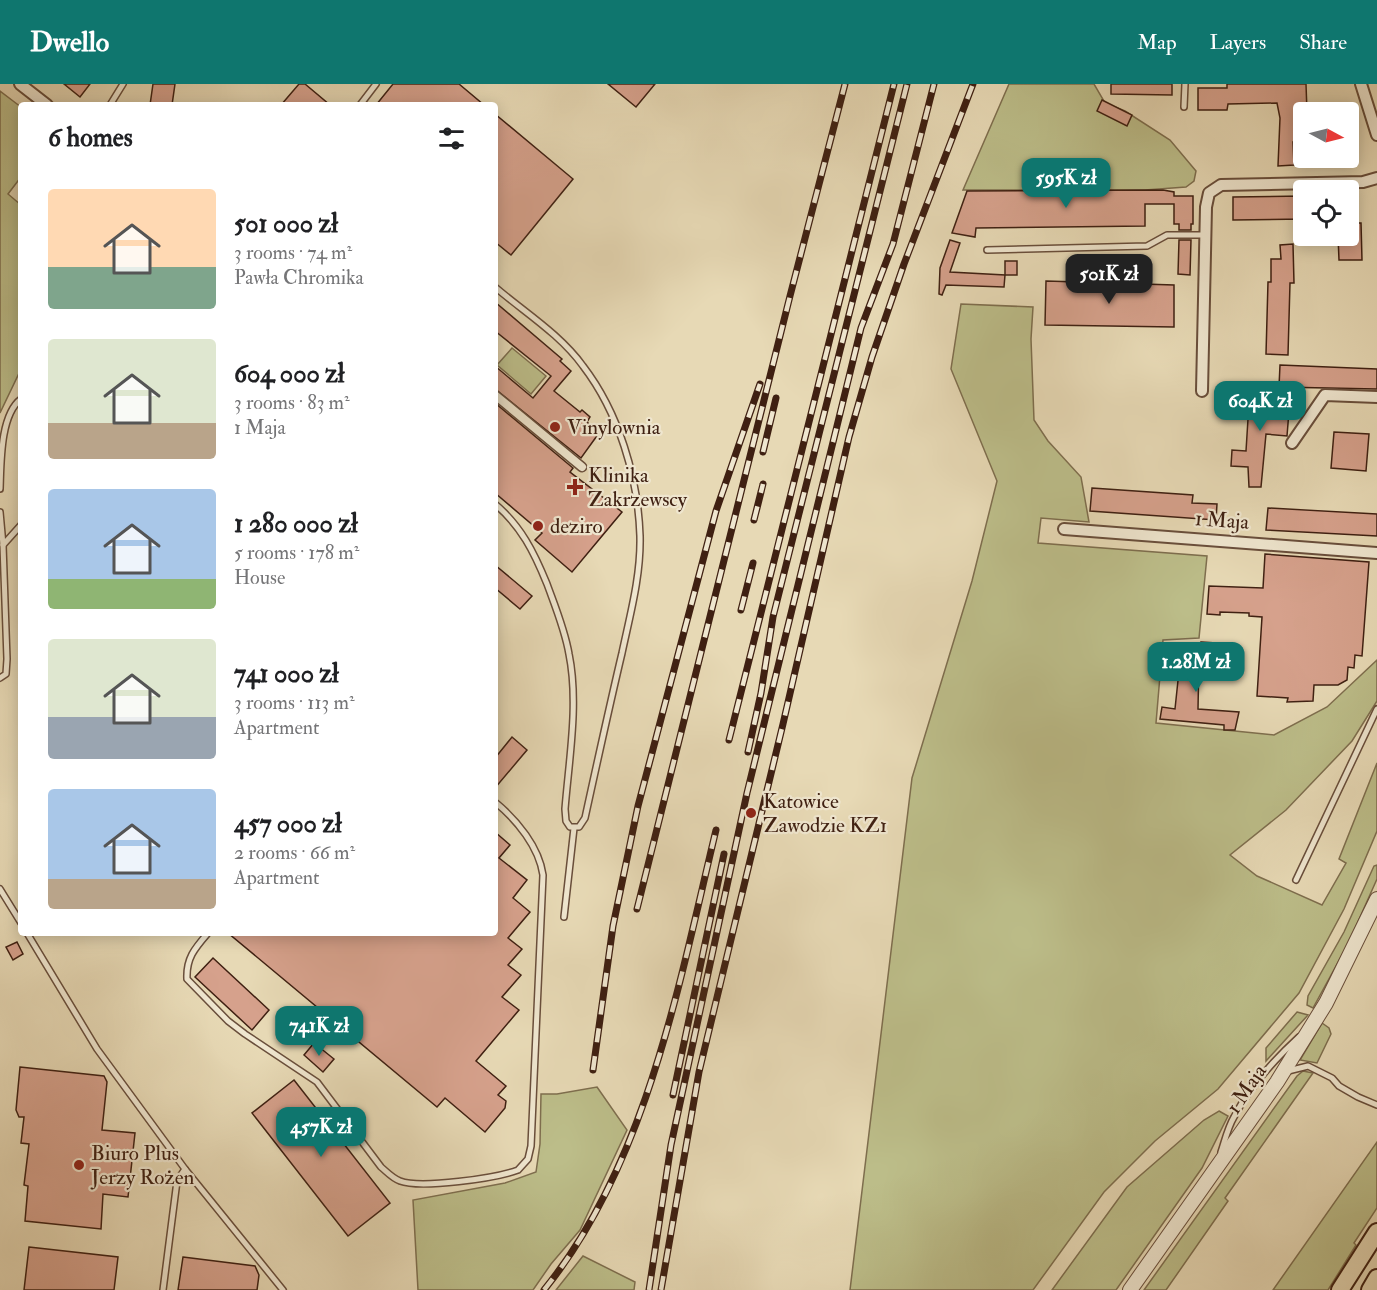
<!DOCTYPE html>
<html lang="en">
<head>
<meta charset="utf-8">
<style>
  :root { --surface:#fff; --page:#f2f2f2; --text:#202124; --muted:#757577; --accent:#0f766e }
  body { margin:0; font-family:"IM FELL Double Pica",serif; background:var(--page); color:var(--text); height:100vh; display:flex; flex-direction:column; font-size:22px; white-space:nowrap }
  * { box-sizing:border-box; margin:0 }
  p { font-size:20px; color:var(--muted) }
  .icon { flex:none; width:33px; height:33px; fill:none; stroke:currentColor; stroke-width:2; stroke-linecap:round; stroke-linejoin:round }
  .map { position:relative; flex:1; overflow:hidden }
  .details { position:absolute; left:18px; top:18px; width:480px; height:834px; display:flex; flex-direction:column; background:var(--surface); border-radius:6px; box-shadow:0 3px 15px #0003 }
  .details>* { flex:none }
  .needle { width:39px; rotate:97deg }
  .buttons { position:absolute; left:1293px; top:18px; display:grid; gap:12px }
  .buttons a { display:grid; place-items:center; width:66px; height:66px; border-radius:6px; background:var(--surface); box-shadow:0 3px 15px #0003; font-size:30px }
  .price { position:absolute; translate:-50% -51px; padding:0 14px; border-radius:12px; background:var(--accent); color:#fff; font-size:20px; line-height:39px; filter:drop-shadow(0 2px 3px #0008) }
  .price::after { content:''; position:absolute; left:50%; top:36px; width:18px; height:14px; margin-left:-9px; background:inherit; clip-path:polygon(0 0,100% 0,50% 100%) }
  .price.selected { background:#222; color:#fff }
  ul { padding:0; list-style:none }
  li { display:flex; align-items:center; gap:18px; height:150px; padding:0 30px }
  li span { display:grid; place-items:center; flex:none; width:168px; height:120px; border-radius:6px; color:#555 }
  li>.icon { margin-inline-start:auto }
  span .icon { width:72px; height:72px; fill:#fffc; stroke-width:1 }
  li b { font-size:26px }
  h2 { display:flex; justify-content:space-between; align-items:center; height:72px; padding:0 30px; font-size:26px }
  header { display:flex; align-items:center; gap:36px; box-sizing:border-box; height:84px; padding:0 30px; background:var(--accent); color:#fff }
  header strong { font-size:28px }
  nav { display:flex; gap:33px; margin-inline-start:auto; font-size:21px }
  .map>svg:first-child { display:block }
</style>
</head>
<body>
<header>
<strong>Dwello</strong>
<nav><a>Map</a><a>Layers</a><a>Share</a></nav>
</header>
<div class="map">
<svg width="1377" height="1206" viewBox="0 0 1377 1206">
  <rect width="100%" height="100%" fill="#e7d9b5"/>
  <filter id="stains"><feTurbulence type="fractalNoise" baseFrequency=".00333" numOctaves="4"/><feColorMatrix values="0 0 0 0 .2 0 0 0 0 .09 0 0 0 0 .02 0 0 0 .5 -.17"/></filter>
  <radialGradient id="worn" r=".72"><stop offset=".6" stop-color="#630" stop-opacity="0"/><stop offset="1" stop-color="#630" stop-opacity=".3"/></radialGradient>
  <g fill="#bcbd89" stroke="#7e6e4e" stroke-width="1.5">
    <path d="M1009,0H1094L1105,19L1125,27L1170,56L1196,87L1194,97L1186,103L1145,106H963Z"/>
    <path d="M0,7L21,23V93L8,110L21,121V285L0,329Z"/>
    <path d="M961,220L1033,223L1031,255L1034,336L1048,357L1081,393L1089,438L1041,434L1038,459L1207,472L1199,554L1163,556L1156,639L1274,651L1327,623L1377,576V617L1352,657L1286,726L1230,771L1257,792L1322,821L1346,779L1339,775L1377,679V747L1344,825L1299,909L1218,1005L1155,1057L1104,1108L1033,1206H850L912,694L972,497L997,397L951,285Z"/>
    <path d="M512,264L546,292L531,310L497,281Z"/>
    <path d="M1377,781V795L1348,860L1313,924L1307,921L1308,912L1344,848L1374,782Z"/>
    <path d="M1297,928L1308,931L1266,977V964Z"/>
    <path d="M1322,939L1329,944L1331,950L1317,979L1300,976Z"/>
    <path d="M1303,987L1313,989L1225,1114L1228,1117L1166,1206H1144L1297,992Z"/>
    <path d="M597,1003L627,1046L580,1146L551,1180L533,1206H418L413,1116L505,1099L536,1088L540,1060L541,1010H557Z"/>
    <path d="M1219,1027L1228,1032L1202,1084L1116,1206H1052L1127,1103L1204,1036Z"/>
    <path d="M1377,1058V1124L1354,1159L1356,1161L1328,1206H1273Z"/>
    <path d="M583,1172L635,1198L634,1206H556Z"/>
  </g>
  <g fill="#d6a18c" stroke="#3f2012" stroke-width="1.5">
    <path d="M64,0H90L80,13Z"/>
    <path d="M153,0H175L172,21H150Z"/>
    <path d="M299,0H305L330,21H281Z"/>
    <path d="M393,0H459L484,21H376Z"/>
    <path d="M608,0H655L636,23Z"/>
    <path d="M1111,0H1172V11L1111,10Z"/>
    <path d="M1227,0H1306L1307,28H1304V58H1293L1294,81L1278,82L1280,34L1277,19L1228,20L1227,26H1198V4H1227Z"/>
    <path d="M1102,16L1132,31L1127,42L1097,27Z"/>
    <path d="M495,30L573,95L511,171L495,158Z"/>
    <path d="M1163,106L1174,108V112H1193V140H1191V146H1179V140H1174V120H1145V142L976,144L975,153L952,149L967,107Z"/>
    <path d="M1304,112V135L1233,136V113Z"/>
    <path d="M1348,139H1361L1362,176H1339L1338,152H1348Z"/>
    <path d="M950,156L960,159L950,188L1005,191L1004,203L946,201L942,211L939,210L940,184Z"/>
    <path d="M1179,156H1191L1190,191L1178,190Z"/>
    <path d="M1293,160L1294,199H1290L1288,271L1266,270L1268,198H1271V175H1281L1280,161Z"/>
    <rect x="1005" y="177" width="12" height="14"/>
    <path d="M1046,197L1174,201V243L1045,241Z"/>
    <path d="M495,218L562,275L560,277L571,287L554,307L580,328L582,326L590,333L587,338L599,349L581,374L495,305V282L533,314L551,292L495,247Z"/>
    <path d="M1280,281L1377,285V305L1279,303Z"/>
    <path d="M1250,303L1275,304L1274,326L1289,327L1287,352L1266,350L1261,403H1249L1248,383L1231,382L1232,366L1246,367Z"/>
    <path d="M495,319L573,384L570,388L622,428L572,488L535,456L542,449L495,409Z"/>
    <path d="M1334,348L1369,350L1366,387L1331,384Z"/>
    <path d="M1092,404L1193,411L1192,419L1217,420L1216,436L1090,427Z"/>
    <path d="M1268,424L1377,430V452L1266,446Z"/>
    <path d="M1265,470L1369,478L1362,572L1355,571L1354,584L1348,583L1347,596L1338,601H1314L1313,617L1287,618L1288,614L1257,612L1262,533L1249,532V529L1220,528V531L1207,530L1209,502L1263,504Z"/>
    <path d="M495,481L532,512L520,525L495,504Z"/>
    <path d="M1201,558L1216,559L1215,574L1199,573L1198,625L1239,628L1235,646H1224V641L1160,635L1162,623L1175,625L1179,587H1184L1186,560L1201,561Z"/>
    <path d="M512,653L527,666L495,704V674Z"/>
    <path d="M495,748L510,761L499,774L527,796L513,814L530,828L508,854L522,865L508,881L521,891L502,913L519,926L476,977L506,1002L498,1011L506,1017L505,1024L485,1048L445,1014L437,1023L228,849H495Z"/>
    <path d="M17,858L23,870L13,876L6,863Z"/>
    <path d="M213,874L269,926L252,946L195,893Z"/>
    <path d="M314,959L334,975L323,988L304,971Z"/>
    <path d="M20,983L104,992L107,998L102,1046L135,1049L128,1113L103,1110L101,1145L25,1137L28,1102L24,1101L29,1060L21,1059L24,1033H19L16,1026Z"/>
    <path d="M294,996L390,1119L348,1152L252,1029Z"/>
    <path d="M29,1163L118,1173L114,1206H24Z"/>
    <path d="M183,1173L255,1182L259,1191L257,1206H178Z"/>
  </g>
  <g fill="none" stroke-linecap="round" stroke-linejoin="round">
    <defs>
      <g id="service">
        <path d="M110,21L123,0"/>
        <path d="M360,21L376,0"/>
        <path d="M1184,23L1185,0"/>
        <path d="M987,166L1147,162L1167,151H1205"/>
        <path d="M495,203C524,228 560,250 583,282C619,329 638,393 640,452C641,492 630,531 622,569C609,624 597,679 585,734L579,743H570L566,737L565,725C569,675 579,619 569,570C565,546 555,522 547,500C534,468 521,442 495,420"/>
        <path d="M0,405C1,379 0,331 21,315"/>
        <path d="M0,428L3,461L7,575L6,590L0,594"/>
        <path d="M3,461L21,441"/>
        <path d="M1296,796L1377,625"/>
        <path d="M0,805L21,839"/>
        <path d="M564,833L574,744"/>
        <path d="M27,849L97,965L185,1085L283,1206"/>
        <path d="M208,849C195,864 186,874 187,895L228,937L245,950L317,998L381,1083C387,1088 392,1094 400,1097C421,1105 496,1094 518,1086L528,1075L531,1062L543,791C539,763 517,736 495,718"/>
        <path d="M1288,987L1308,982L1332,994L1339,1002L1358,1013L1377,1021"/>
        <path d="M1221,1068C1225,1056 1228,1043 1234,1033C1250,1002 1274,976 1299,953"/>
        <path d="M163,1206L177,1097L185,1085"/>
      </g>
      <path id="pedestrian" d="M495,311L582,383"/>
      <g id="minor">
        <path d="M20,0L47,21"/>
        <path d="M1361,0L1377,51"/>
        <path d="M1202,307L1206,123L1209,109L1221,101L1363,98L1377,94"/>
        <path d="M1292,359L1325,311L1377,313"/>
        <path d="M1064,445L1377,469"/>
      </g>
      <path id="tertiary" d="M1130,1206L1277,998L1326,919L1377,815"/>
      <g id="primary">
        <path d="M1340,1206L1377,1148"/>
        <path d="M1370,1206L1377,1194"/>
      </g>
    </defs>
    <use href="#service" stroke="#694e3b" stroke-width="8"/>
    <use href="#pedestrian" stroke="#694e3b" stroke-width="11"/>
    <use href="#minor" stroke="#694e3b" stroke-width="14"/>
    <use href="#tertiary" stroke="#694e3b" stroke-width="16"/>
    <use href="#primary" stroke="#3f2012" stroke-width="20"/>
    <use href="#service" stroke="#efe6cf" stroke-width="5"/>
    <use href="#pedestrian" stroke="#efe6cf" stroke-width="8"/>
    <use href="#minor" stroke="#efe6cf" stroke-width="10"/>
    <use href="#tertiary" stroke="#efe6cf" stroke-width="14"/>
    <use href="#primary" stroke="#e7d9b5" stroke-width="16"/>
    <defs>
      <g id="rail">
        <path d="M763,368L776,314"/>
        <path d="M754,436L763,400"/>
        <path d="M741,526L753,479"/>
        <path d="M729,656L894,0"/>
        <path d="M748,668L761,609L773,533L907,0"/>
        <path d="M637,825L790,212L845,0"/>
        <path d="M593,986L613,842L638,722L716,427L760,300"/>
        <path d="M673,1011L724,770"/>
        <path d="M544,1206C647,1079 679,900 716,746"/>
        <path d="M649,1206L671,1061L747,709L861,244L893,160L934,0"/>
        <path d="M661,1206L699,988L783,640L849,353L872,273L904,180L973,0"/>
      </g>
    </defs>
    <use href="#rail" stroke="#3f2012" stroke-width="7"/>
    <use href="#rail" stroke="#efe6cf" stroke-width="4.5" stroke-dasharray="14" stroke-linecap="butt"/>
  </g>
  <g fill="#8f2418" stroke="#efe6cf" stroke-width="2">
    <circle cx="555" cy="343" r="6"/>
    <path d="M572 394h6v6h6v6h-6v6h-6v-6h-6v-6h6z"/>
    <circle cx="538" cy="442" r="6"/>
    <circle cx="751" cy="729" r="6"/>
    <circle cx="79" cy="1081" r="6"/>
  </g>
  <g text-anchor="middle" stroke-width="4.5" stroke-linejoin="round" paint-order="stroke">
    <g font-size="21" fill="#3f2012" stroke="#efe6cf" text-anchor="start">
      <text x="567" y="350">Vinylownia</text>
      <text x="588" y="398">Klinika<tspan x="588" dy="24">Zakrzewscy</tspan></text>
      <text x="550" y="449">deziro</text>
      <text x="763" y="724">Katowice<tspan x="763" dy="24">Zawodzie KZ1</tspan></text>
      <text x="91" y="1076">Biuro Plus<tspan x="91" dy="24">Jerzy Rożen</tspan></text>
    </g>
    <g font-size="21" fill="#3f2012" stroke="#efe6cf">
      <text transform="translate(1222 436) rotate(4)" y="7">1 Maja</text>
      <text transform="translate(1246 1005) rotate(-56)" y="7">1 Maja</text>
    </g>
  </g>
  <rect width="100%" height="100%" filter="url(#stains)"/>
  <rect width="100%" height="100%" fill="url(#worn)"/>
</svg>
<div class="buttons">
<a><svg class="needle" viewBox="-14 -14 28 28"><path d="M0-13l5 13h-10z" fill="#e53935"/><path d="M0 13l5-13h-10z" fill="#757577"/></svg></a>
<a><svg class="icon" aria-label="locate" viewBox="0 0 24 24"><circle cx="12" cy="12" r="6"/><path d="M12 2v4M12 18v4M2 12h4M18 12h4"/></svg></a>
</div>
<b class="price" style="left:1066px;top:125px">595K zł</b>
<b class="price selected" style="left:1109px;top:221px">501K zł</b>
<b class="price" style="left:1260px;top:348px">604K zł</b>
<b class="price" style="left:1196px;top:609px">1.28M zł</b>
<b class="price" style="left:319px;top:973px">741K zł</b>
<b class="price" style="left:321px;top:1074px">457K zł</b>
<section class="details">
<h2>6 homes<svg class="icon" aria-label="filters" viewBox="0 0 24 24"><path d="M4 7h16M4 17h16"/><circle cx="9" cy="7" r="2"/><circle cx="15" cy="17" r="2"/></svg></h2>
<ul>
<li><span style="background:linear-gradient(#ffd9b3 65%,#7fa58c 0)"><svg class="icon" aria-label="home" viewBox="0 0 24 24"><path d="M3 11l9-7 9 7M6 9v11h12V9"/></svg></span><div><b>501 000 zł</b><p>3 rooms · 74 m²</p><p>Pawła Chromika</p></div></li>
<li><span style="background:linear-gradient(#dfe7d0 70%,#b9a48a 0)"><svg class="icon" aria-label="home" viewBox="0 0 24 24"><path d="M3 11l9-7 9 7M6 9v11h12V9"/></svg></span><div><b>604 000 zł</b><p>3 rooms · 83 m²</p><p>1 Maja</p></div></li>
<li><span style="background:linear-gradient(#a9c7e8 75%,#8fb573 0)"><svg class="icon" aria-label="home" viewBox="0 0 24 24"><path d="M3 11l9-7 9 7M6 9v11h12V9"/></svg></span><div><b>1 280 000 zł</b><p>5 rooms · 178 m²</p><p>House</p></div></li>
<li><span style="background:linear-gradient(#dfe7d0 65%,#9aa5b1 0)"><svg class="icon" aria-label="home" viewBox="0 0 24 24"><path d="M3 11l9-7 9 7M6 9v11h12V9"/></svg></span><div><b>741 000 zł</b><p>3 rooms · 113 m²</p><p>Apartment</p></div></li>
<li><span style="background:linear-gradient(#a9c7e8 75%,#b9a48a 0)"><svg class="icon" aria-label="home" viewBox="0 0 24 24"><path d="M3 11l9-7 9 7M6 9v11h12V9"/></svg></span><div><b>457 000 zł</b><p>2 rooms · 66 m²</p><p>Apartment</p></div></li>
</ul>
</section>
</div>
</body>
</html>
